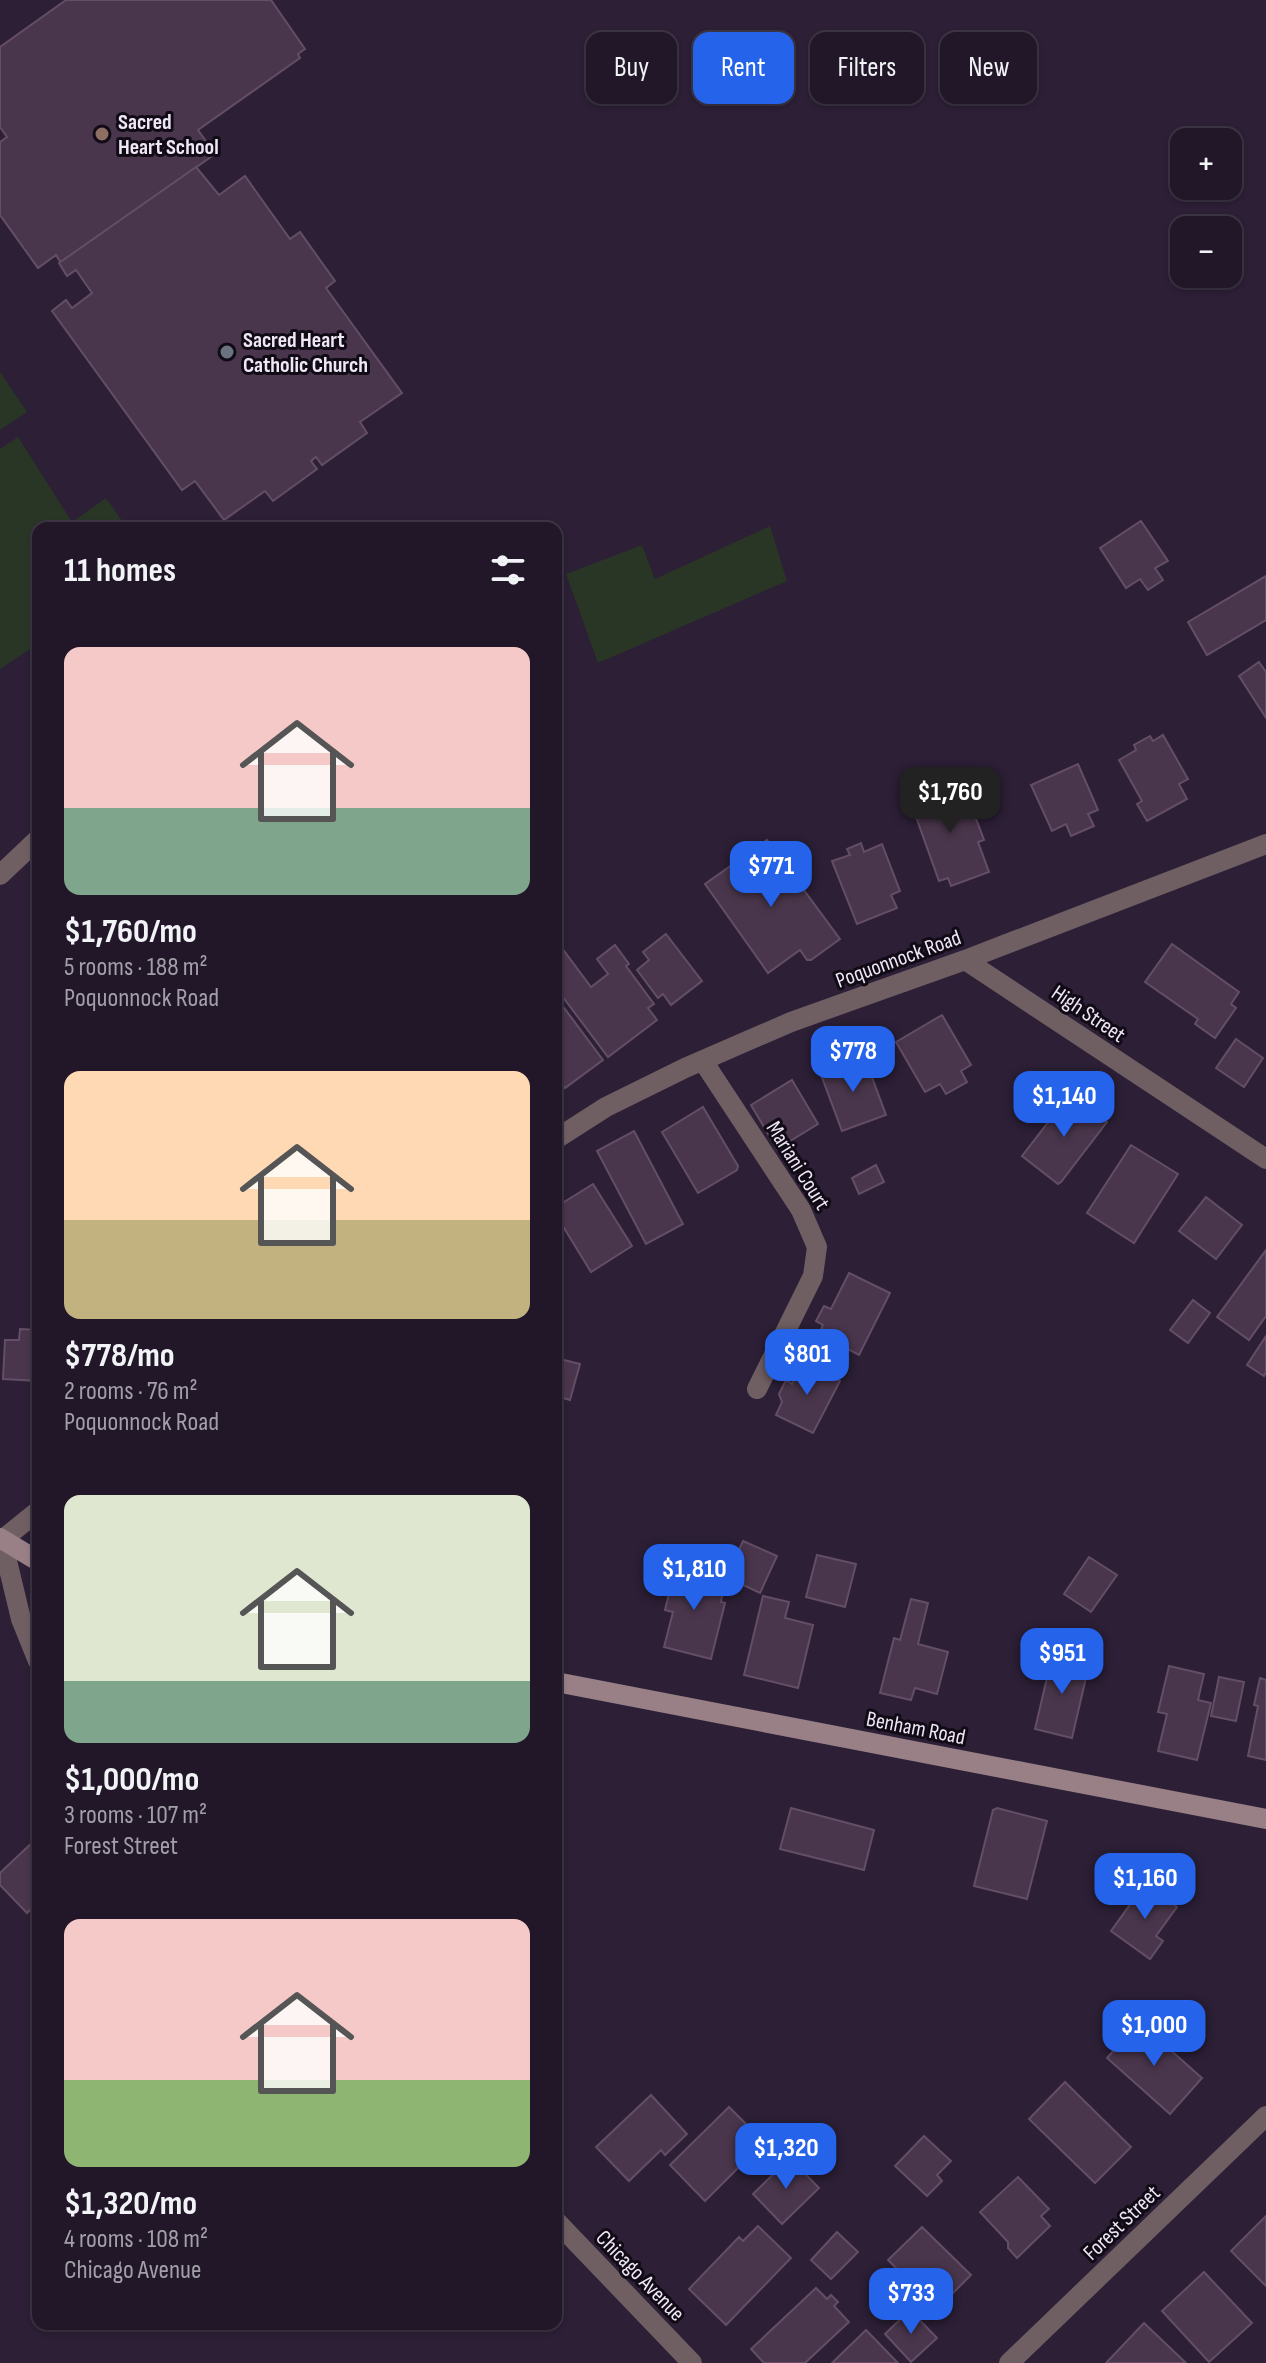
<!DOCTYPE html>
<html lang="en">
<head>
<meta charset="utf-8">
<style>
  :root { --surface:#211728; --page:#292030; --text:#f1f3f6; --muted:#a29fa8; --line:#3e3645; --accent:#2563eb }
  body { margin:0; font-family:"Sofia Sans Condensed",sans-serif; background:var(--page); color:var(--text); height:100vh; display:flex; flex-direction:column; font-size:30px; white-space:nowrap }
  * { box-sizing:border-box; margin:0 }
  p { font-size:26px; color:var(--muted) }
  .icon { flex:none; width:44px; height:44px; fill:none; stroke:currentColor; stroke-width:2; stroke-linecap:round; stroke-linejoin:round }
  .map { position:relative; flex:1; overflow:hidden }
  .details { position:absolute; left:32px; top:522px; width:530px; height:1808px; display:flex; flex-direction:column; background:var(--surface); border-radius:16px; box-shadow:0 2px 6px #0004,0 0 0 2px var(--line) }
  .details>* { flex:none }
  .top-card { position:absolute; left:586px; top:32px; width:560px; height:72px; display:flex; gap:16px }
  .tools { position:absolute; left:1170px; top:128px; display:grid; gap:16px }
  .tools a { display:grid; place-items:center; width:72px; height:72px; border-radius:16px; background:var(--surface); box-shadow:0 2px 6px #0004,0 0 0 2px var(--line); font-size:40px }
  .price { position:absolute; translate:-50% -68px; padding:0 18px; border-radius:16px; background:var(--accent); color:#fff; font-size:26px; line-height:52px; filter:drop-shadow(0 2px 4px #0008) }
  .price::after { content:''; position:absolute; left:50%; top:48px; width:24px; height:18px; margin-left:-12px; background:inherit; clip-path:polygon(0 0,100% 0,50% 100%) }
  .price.selected { background:#222; color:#fff }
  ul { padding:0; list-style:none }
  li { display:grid; align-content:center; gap:16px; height:424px; padding:0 32px }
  li span { display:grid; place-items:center; height:248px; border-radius:16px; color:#555 }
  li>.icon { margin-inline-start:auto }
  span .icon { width:144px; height:144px; fill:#fffc; stroke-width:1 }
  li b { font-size:34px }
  h2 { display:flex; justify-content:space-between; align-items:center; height:96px; padding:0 32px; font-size:34px }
  .chip { padding:0 28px; border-radius:16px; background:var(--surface); box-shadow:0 2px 6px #0004,0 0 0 2px var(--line); font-size:28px; line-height:72px }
  .chip.selected { background:var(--accent); color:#fff }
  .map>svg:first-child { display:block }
</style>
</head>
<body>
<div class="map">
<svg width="1266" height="2363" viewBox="0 0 1266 2363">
  <rect width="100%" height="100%" fill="#2c1f36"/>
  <g fill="#293626">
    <path d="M0,372L27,412L0,430Z"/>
    <path d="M18,437L72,522L106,498L127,528H38V644L0,669V449Z"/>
    <path d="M770,526L787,581L598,663L566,574L642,545L655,579Z"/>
  </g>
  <g fill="#4a364c" stroke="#634e66" stroke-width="2">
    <path d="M66,0H271L305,49L298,54L300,58L198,130L215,154L61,263L56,255L38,268L0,215V142L7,137L0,127V47Z"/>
    <path d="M196,167L219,195L245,176L290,239L300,232L335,281L326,288L402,393L360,422L367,433L322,465L316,457L311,461L317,469L273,501L265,491L224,520L195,481L182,490L52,311L66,300L72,308L92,293L76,270L67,276L59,263Z"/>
    <path d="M1141,521L1168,561L1155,568L1163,580L1148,590L1140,579L1126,588L1100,548Z"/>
    <path d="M1266,576V620L1207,655L1188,622Z"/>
    <path d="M1259,662L1266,672V718L1239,676Z"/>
    <path d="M1163,735L1188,779L1179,784L1187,799L1147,821L1137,804L1142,801L1119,760L1136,750L1134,745L1150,736L1153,741Z"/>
    <path d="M1078,764L1098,810L1088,814L1094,826L1071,836L1066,824L1052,831L1031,785Z"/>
    <path d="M957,783L969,818L975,816L984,840L978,842L989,872L951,886L948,878L939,881L910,800Z"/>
    <path d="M767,840L840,939L811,960H807L800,950L768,973L705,884Z"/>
    <path d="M861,843L864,852L882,844L900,891L891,895L897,908L857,924L832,861L850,855L847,849Z"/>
    <path d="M666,934L702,981L671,1005L663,994L658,998L637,970L649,960L643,952Z"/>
    <path d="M556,940L591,987L608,974L597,959L615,945L629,964L626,966L654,1004L648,1008L657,1020L608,1057L556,988Z"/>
    <path d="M1172,944L1239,992L1231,1004L1236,1008L1215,1038L1195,1024L1198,1019L1145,982Z"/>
    <path d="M556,997L603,1060L565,1088L556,1076Z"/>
    <path d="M942,1015L971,1065L961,1071L967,1082L946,1094L940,1084L925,1092L896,1042Z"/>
    <path d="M1236,1039L1263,1058L1244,1087L1216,1068Z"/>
    <path d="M864,1056L886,1115L842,1131L820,1072Z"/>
    <path d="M792,1080L818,1124L777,1149L751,1105Z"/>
    <path d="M1070,1094L1107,1122L1061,1182L1058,1184L1022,1156Z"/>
    <path d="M703,1107L738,1166L737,1170L698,1193L662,1132Z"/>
    <path d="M634,1131L683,1224L646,1244L597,1151Z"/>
    <path d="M1131,1145L1178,1174L1134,1243L1087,1213Z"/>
    <path d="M876,1165L884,1182L859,1194L852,1178Z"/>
    <path d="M593,1184L632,1246L591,1272L556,1215V1207Z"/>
    <path d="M1206,1197L1242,1225L1216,1259L1179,1231Z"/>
    <path d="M1266,1250V1316L1249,1340L1217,1317Z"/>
    <path d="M849,1273L890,1293L859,1355L819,1334L823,1325L816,1321L824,1306L831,1309Z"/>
    <path d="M1193,1300L1210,1313L1188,1343L1170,1330Z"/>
    <path d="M20,1329L38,1330V1381L3,1379L5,1340H19Z"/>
    <path d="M1266,1336V1372L1264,1376L1247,1365Z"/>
    <path d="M556,1358L580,1364L570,1400L556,1396Z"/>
    <path d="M802,1362L840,1381L813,1433L776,1415L782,1402L779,1394L786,1380L792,1384Z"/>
    <path d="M743,1541L777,1556L760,1593L726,1577Z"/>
    <path d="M817,1555L856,1564L845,1607L806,1597Z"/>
    <path d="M1089,1557L1117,1575L1091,1612L1064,1594Z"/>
    <path d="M676,1565L719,1576L716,1588L723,1590L721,1602L725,1603L711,1659L664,1647L673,1612L665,1610Z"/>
    <path d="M763,1596L789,1602L785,1618L813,1625L798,1688L744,1675Z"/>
    <path d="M911,1599L928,1603L918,1644L948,1652L937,1694L915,1688L911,1700L880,1693L894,1638L900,1640Z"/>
    <path d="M1053,1652L1077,1658L1075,1666L1088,1669L1072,1738L1035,1729Z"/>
    <path d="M1169,1666L1204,1674L1198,1700L1211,1703L1197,1760L1158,1751L1167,1714L1158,1712Z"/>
    <path d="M1219,1677L1244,1682L1236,1721L1211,1716Z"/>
    <path d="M1260,1678L1266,1680V1760L1248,1756L1258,1706L1254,1705Z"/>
    <path d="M791,1808L874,1830L864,1870L780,1849Z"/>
    <path d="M997,1808L1047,1821L1027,1899L974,1886L993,1810Z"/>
    <path d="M38,1837V1902L27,1913L0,1885V1873Z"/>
    <path d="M1145,1884L1177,1907L1156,1936L1163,1941L1150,1959L1111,1931Z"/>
    <path d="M1139,2022L1202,2078L1170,2114L1107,2058Z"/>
    <path d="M1065,2082L1131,2147L1095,2183L1029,2119Z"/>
    <path d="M651,2095L687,2134L665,2155L661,2150L629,2181L596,2147Z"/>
    <path d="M729,2107L764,2142L705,2201L670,2165Z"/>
    <path d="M924,2136L951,2161L937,2175L942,2181L927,2196L895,2166Z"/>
    <path d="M790,2158L819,2188L782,2224L753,2194Z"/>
    <path d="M1018,2177L1049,2209L1041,2216L1050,2226L1017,2258L1008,2248V2242L980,2212Z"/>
    <path d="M1266,2216V2286L1231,2251Z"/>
    <path d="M758,2226L791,2258L726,2325L689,2289L739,2237L743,2241Z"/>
    <path d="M922,2227L971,2275L937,2309L888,2260Z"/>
    <path d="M837,2232L858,2252L831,2279L811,2260Z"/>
    <path d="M1204,2272L1252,2323L1209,2362L1162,2311Z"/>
    <path d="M816,2288L827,2299L831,2295L838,2302L834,2306L849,2322L805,2363H764L751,2349Z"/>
    <path d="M910,2310L937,2338L911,2362L885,2334Z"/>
    <path d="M1144,2323L1186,2363H1106Z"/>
    <path d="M866,2330L898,2363H832Z"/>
  </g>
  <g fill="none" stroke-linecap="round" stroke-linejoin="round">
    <g stroke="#6f5f63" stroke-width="20">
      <path d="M0,875L38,839"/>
      <path d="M965,960L1266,1159"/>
      <path d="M703,1061L801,1210L817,1247L813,1276L757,1389"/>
      <path d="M2,1540L21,1619L38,1661"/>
      <path d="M556,2221L692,2363"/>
      <path d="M1009,2363L1266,2116"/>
    </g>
    <g stroke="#6f5f63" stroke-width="20">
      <path d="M556,1139L606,1107L685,1068L791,1022L965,960L1266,844"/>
      <path d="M2,1540L38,1511"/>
    </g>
    <g stroke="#988086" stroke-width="20">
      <path d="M0,1538L38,1561"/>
      <path d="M556,1682L1266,1819"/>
    </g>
  </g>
  <circle fill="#8d6e63" stroke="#110b16" stroke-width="3" cx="102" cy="134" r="8"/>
  <circle fill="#6b7280" stroke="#110b16" stroke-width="3" cx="227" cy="352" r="8"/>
  <g text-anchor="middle" stroke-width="6" stroke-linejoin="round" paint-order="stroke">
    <g font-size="22" font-weight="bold" fill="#efe6f6" stroke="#110b16" text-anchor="start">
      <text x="118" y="129">Sacred<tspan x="118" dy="25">Heart School</tspan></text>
      <text x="243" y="347">Sacred Heart<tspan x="243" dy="25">Catholic Church</tspan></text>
    </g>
    <g font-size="22" fill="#efe6f6" stroke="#110b16">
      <text transform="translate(898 958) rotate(-20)" y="8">Poquonnock Road</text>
      <text transform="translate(1089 1013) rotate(34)" y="8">High Street</text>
      <text transform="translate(799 1165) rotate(58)" y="8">Mariani Court</text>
      <text transform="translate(916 1727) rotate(11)" y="8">Benham Road</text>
      <text transform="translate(1121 2222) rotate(-44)" y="8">Forest Street</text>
      <text transform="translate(641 2275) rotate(46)" y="8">Chicago Avenue</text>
    </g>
  </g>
</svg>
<div class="tools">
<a>+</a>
<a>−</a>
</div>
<b class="price selected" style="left:950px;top:835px">$1,760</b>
<b class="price" style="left:771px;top:909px">$771</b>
<b class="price" style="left:853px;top:1094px">$778</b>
<b class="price" style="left:1064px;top:1139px">$1,140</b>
<b class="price" style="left:807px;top:1397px">$801</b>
<b class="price" style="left:694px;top:1612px">$1,810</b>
<b class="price" style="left:1062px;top:1696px">$951</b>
<b class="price" style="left:1145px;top:1921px">$1,160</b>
<b class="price" style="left:1154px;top:2068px">$1,000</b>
<b class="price" style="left:786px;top:2191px">$1,320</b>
<b class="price" style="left:911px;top:2336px">$733</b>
<div class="top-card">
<a class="chip">Buy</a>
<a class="chip selected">Rent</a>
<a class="chip">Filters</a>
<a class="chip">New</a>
</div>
<section class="details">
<h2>11 homes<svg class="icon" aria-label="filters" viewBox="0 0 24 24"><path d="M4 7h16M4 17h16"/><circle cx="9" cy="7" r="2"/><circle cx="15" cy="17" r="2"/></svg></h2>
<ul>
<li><span style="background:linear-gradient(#f6c9c9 65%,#7fa58c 0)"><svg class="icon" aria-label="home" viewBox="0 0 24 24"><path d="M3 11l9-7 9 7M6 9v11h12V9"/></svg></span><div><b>$1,760/mo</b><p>5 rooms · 188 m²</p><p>Poquonnock Road</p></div></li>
<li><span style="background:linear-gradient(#ffd9b3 60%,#c2b280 0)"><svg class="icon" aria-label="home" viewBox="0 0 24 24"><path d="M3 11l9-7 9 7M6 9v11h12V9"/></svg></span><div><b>$778/mo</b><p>2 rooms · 76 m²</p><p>Poquonnock Road</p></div></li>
<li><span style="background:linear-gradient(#dfe7d0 75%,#7fa58c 0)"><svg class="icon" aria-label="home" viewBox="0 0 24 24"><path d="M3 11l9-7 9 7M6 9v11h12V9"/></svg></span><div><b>$1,000/mo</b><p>3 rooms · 107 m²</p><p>Forest Street</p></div></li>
<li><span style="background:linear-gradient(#f6c9c9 65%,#8fb573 0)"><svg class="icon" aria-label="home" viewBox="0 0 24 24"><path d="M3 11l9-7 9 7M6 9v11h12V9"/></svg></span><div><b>$1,320/mo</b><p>4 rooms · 108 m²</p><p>Chicago Avenue</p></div></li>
</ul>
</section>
</div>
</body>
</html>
